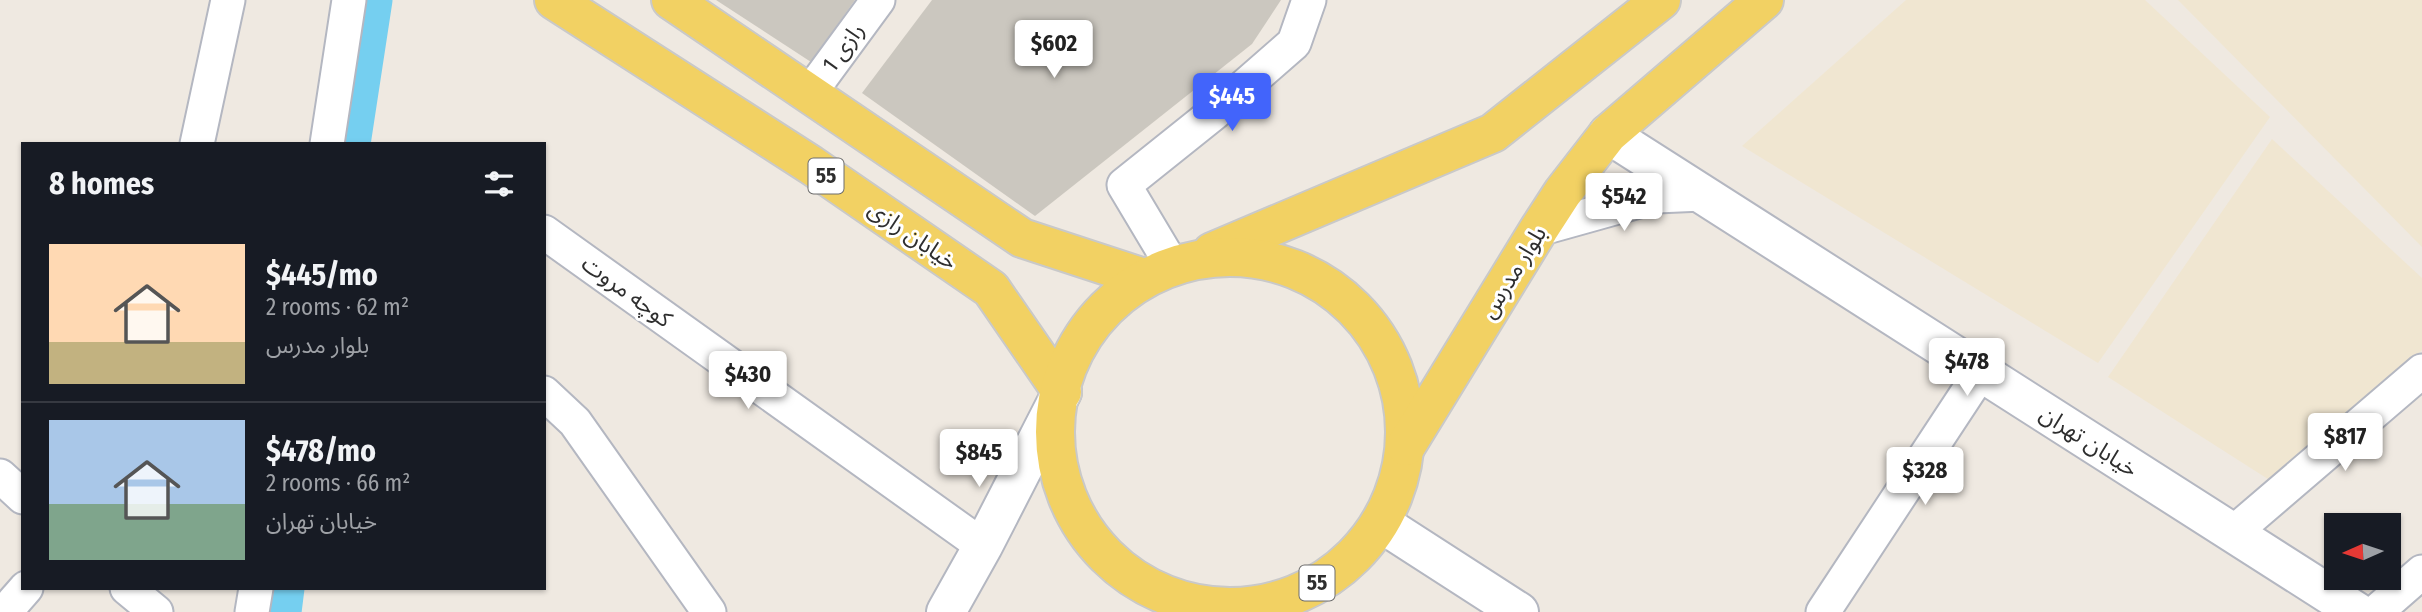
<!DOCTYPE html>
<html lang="en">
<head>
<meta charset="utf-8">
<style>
  :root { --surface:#171b24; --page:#20242c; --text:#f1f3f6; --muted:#9ea1a6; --line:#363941; --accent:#4264fb }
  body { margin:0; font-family:"Fira Sans Condensed","Noto Sans Arabic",sans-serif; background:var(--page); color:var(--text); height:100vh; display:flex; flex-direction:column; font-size:26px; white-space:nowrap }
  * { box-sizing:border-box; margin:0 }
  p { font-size:23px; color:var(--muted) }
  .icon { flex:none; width:38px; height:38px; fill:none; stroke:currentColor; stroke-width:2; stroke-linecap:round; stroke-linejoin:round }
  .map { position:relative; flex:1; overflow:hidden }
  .drawer { position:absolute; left:21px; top:142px; width:525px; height:448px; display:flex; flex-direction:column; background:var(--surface); border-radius:0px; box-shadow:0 2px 5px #0004 }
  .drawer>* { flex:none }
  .needle { width:46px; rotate:267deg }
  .tools { position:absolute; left:2324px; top:513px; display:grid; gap:14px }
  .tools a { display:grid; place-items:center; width:77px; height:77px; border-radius:0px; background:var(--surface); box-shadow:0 2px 5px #0004; font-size:35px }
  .price { position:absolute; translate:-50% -60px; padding:0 16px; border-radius:7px; background:#fff; color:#222; font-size:23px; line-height:46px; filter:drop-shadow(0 2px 4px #0008) }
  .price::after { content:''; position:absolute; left:50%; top:42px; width:21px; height:16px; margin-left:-10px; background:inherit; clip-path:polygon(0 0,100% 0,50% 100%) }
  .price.on { background:var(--accent); color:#fff }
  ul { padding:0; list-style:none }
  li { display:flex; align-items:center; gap:21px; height:175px; padding:0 28px }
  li+li { border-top:2px solid var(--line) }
  li span { display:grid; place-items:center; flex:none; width:196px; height:140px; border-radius:0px; color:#555 }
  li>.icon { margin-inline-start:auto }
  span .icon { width:84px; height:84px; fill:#fffc; stroke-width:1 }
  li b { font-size:30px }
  h2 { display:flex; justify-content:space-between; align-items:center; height:84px; padding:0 28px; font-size:30px }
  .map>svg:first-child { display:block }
</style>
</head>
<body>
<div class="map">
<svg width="2422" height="612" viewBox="0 0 2422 612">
  <rect width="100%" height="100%" fill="#efe9e1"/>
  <g fill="#f0e6d1">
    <path d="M1906,0H2145L2270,117L2098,363L1742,146Z"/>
    <path d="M2178,0H2422V247Z"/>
    <path d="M2272,139L2422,278V350L2271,481L2108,377Z"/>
  </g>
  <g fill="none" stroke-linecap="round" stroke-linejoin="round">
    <g stroke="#75cff0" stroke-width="35">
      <path d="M353,144L375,0"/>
      <path d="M284,612L287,588"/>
    </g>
  </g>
  <g fill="#cbc7bf">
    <path d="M716,0H855L811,62Z"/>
    <path d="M932,0H1281L1252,44L1035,216L862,93Z"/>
  </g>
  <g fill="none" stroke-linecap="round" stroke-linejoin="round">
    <defs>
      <g id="street">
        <path d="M809,94L878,0"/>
        <path d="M197,144L228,0"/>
        <path d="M327,144L349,0"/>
        <path d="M1539,229L1657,196L1702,194"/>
        <path d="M544,232L983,546"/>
        <path d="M1173,267L1124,185L1214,113L1294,43L1309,0"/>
        <path d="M544,393L575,422L709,612"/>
        <path d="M0,476L23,497"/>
        <path d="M2233,533L2422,371"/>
        <path d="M127,588L156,612"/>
        <path d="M5,612L26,588"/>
        <path d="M252,612L256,588"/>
        <path d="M1264,612L1271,601"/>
        <path d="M1823,612L1981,372"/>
        <path d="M2376,612L2422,572"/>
      </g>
      <g id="secondary">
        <path d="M1608,134L2357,612"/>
        <path d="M1381,523L1519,612"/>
        <path d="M946,612L983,546L1062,392"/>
        <path d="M1228,612L1237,609"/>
      </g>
      <g id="primary">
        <path d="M554,0L811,165L991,289L1062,392"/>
        <path d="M671,0L1022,238L1141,277"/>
        <path d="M1212,252L1493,133L1661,0"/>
        <circle cx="1230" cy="432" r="175"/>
        <path d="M1406,446L1539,229L1563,192L1608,134L1764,0"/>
      </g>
    </defs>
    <use href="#street" stroke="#b4b7c1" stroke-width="37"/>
    <use href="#secondary" stroke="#b4b7c1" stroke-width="42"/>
    <use href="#primary" stroke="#c9c9c9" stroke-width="42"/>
    <use href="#street" stroke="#fff" stroke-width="33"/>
    <use href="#secondary" stroke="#fff" stroke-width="38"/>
    <use href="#primary" stroke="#f2d163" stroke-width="38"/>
  </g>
  <g text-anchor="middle" stroke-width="6" stroke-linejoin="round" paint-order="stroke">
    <g fill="#fff" stroke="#6d6d6d" stroke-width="2">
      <rect x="808.5" y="158.5" width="35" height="35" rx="5"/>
      <rect x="1299.5" y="565.5" width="35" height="35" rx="5"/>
    </g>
    <g font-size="21" font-weight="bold" fill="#2e2e2e">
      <text x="826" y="183">55</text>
      <text x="1317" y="590">55</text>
    </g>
    <g font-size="23" fill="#2e2e2e" stroke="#fff">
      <text transform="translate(843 47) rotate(-54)" y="8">رازی 1</text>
      <text transform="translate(913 235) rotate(35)" y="8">خیابان رازی</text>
      <text transform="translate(1513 272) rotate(-58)" y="8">بلوار مدرس</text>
      <text transform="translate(627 291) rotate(36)" y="8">کوچه مروت</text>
      <text transform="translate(2089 441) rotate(33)" y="8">خیابان تهران</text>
    </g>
  </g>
</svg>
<div class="tools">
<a><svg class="needle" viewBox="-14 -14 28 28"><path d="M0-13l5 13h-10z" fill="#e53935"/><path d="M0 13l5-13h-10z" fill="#9ea1a6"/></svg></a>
</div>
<b class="price" style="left:1054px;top:80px">$602</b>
<b class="price on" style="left:1232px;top:133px">$445</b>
<b class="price" style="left:1624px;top:233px">$542</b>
<b class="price" style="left:1967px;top:398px">$478</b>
<b class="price" style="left:748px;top:411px">$430</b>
<b class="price" style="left:2345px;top:473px">$817</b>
<b class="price" style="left:979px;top:489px">$845</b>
<b class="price" style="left:1925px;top:507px">$328</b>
<section class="drawer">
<h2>8 homes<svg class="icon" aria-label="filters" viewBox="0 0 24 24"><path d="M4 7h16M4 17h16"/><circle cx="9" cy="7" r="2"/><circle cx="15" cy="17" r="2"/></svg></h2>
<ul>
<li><span style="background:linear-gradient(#ffd9b3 70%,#c2b280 0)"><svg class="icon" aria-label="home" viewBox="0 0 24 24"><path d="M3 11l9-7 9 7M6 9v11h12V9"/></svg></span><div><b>$445/mo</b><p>2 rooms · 62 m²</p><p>بلوار مدرس</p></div></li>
<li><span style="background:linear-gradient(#a9c7e8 60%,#7fa58c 0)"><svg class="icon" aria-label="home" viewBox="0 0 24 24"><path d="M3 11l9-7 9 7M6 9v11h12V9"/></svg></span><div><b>$478/mo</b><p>2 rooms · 66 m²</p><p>خیابان تهران</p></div></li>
</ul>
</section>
</div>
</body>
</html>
